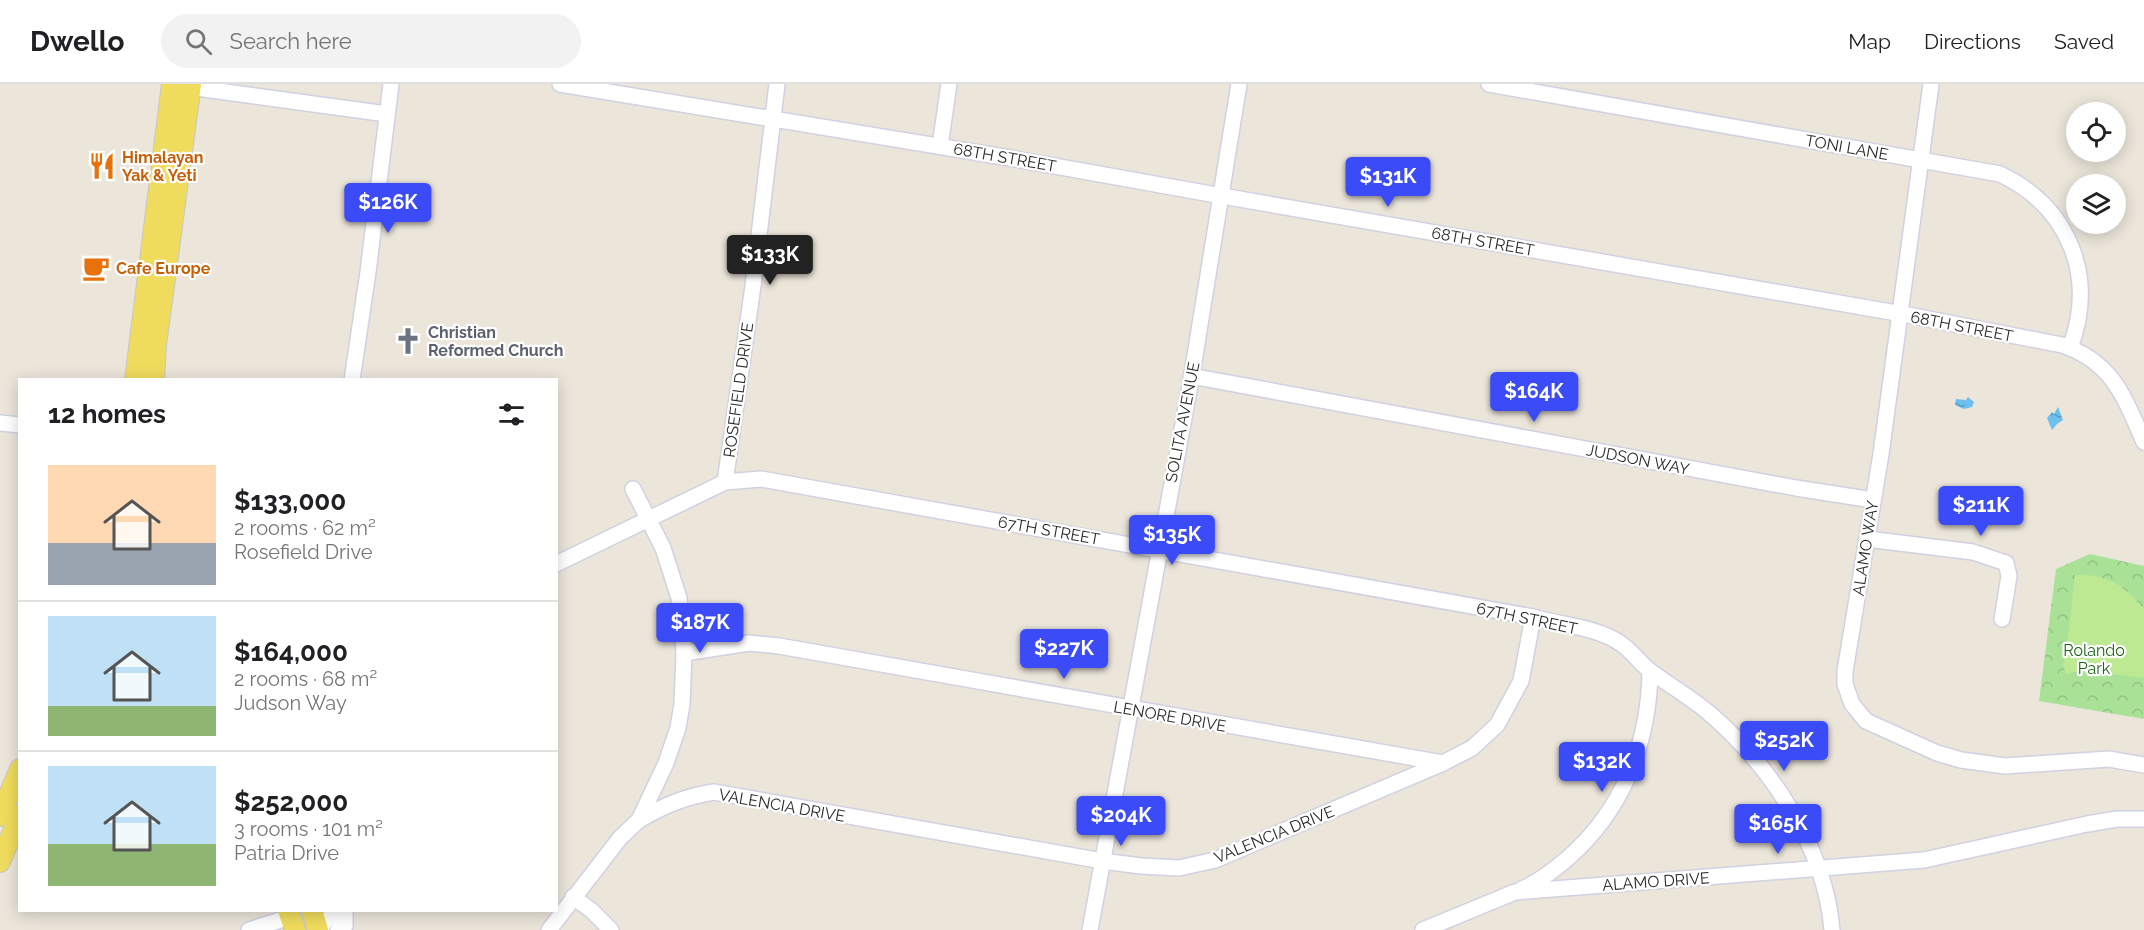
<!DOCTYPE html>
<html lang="en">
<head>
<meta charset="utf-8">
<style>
  :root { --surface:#fff; --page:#f2f2f2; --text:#202124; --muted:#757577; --line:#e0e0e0; --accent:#3b4bf8 }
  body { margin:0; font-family:Raleway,sans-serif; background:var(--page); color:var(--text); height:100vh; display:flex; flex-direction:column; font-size:22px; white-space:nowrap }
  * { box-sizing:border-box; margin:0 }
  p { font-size:20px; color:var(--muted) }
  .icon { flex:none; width:33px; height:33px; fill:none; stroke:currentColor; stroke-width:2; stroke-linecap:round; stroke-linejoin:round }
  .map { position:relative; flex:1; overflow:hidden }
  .side { position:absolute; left:18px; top:294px; width:540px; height:534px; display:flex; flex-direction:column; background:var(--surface); border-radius:0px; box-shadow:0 3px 15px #0003 }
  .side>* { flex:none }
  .tools { position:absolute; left:2066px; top:18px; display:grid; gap:12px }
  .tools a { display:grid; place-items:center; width:60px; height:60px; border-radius:50%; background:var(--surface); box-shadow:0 3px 15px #0003; font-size:30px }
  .price { position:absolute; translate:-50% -51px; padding:0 14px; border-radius:6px; background:var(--accent); color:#fff; font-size:20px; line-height:39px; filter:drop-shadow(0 2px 3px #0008) }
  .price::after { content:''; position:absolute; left:50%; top:36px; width:18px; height:14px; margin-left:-9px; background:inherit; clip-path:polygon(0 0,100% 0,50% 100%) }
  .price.selected { background:#222; color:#fff }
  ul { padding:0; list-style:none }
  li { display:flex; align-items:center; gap:18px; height:150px; padding:0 30px }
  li+li { border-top:2px solid var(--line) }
  li span { display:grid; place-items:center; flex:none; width:168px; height:120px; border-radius:0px; color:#555 }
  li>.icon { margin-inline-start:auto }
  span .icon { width:72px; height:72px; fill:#fffc; stroke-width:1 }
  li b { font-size:26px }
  h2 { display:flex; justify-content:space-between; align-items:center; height:72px; padding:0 30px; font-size:26px }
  header { display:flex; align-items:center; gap:36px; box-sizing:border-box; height:84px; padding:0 30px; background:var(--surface); border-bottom:2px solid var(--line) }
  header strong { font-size:28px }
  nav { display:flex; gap:33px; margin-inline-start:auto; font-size:21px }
  .search { width:420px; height:54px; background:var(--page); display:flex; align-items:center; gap:15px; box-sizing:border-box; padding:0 21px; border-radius:33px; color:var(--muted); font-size:22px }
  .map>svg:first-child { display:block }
</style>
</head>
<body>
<header>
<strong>Dwello</strong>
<div class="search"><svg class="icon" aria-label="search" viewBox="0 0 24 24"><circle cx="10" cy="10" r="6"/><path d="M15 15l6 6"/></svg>Search here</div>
<nav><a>Map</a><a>Directions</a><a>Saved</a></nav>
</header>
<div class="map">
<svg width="2144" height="846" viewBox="0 0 2144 846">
  <defs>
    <pattern id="park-crowns" width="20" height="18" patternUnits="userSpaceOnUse" patternTransform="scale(1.5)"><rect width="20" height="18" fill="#a9e297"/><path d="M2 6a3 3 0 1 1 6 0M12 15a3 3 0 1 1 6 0" fill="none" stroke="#91c282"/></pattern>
    <pattern id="water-ripples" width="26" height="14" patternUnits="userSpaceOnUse" patternTransform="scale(1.5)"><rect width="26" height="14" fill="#6dbfed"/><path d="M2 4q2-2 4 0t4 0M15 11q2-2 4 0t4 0" fill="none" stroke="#5a9bc0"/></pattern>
  </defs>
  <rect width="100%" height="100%" fill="#ebe5da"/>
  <path fill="url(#park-crowns)" d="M2090,470L2144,482V635L2039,617L2056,485Z"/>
  <path fill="#bce992" d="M2075,490C2110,492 2121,499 2144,525V594L2082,586L2066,590L2063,581L2066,572Z"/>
  <g fill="url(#water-ripples)">
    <path d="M1968,313L1974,318L1972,323L1964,325L1955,321L1956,315L1966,316Z"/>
    <path d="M2058,323L2063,336L2057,340L2052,346L2047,334L2052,328L2054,330Z"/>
  </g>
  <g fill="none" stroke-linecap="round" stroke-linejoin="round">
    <defs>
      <g id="minor">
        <path d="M560,0L1010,74L1222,112L1908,231L2062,261C2113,278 2124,313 2144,358"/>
        <path d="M1489,0L2000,90C2069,123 2097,192 2070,264"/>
        <path d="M1931,0L1881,370L1845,587V600L1852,620L1866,637L1937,669L1961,676L2005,682L2109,675L2144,681"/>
        <path d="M182,2L387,30"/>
        <path d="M940,62L949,0"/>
        <path d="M1191,292L1796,404L1873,416"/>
        <path d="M352,296L368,188L391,0"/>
        <path d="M0,339L20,341"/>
        <path d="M725,398L753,202L777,0"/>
        <path d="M1867,455L1973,468L2006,479L2009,492L2002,535"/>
        <path d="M556,480L725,398L761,395L1533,533C1559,541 1597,543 1620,559C1631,566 1639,578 1650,587C1669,601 1690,613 1709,629C1771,682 1825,763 1832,846"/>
        <path d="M684,569L749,559L779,562L1443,679"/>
        <path d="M639,736C665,721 684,713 714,708L1102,777L1141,782L1179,784L1215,776L1443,679L1472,664L1497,641L1521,597L1533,533"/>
        <path d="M1522,805C1539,798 1554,786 1568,774C1623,726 1649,659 1650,587"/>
        <path d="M573,813L591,826L611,846"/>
        <path d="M249,846L290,833"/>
        <path d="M320,846L326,836L345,826"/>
        <path d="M338,846L345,842V827"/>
        <path d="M549,846L620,754L639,736L666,679L678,644L682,620L684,569L679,514L663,464L633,405"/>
        <path d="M1090,846L1191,296L1239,0"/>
        <path d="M1423,846L1515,808L1924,776L2087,740L2117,735H2144"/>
      </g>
      <g id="major">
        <path d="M135,296L172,0"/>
        <path d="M154,296L156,261L191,0"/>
        <path d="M0,732L20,685"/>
        <path d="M0,778L20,731"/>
        <path d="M288,826L295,846"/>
        <path d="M312,826L318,846"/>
      </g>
    </defs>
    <use href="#minor" stroke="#d0d1e2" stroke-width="18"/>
    <use href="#major" stroke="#c7c7c7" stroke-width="22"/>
    <use href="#minor" stroke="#fff" stroke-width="15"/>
    <use href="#major" stroke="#efdb5c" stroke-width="20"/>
  </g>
  <defs>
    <symbol id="restaurant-bare" viewBox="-9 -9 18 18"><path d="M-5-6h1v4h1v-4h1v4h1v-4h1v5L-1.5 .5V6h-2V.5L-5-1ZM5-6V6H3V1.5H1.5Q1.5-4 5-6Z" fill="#e8710a" stroke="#fff" stroke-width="2.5" paint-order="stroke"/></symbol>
    <symbol id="cafe-bare" viewBox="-9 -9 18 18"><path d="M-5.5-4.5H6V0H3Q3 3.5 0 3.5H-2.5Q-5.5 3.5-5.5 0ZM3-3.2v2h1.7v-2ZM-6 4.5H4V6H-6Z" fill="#e8710a" stroke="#fff" stroke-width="2.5" paint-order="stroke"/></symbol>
    <symbol id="church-bare" viewBox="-9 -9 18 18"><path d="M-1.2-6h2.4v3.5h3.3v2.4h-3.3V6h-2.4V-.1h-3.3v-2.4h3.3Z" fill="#6b7280" stroke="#fff" stroke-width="2.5" paint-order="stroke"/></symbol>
  </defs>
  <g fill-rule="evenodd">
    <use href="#restaurant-bare" x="83" y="63" width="38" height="38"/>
    <use href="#cafe-bare" x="77" y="165" width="38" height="38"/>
    <use href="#church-bare" x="389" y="238" width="38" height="38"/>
  </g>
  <g text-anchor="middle" stroke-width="4.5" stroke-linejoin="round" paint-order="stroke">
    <g font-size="16" fill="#292929" stroke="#fff">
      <text transform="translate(1847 63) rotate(10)" y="6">TONI LANE</text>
      <text transform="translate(1005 73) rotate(10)" y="6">68TH STREET</text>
      <text transform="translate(1483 157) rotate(10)" y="6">68TH STREET</text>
      <text transform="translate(1962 242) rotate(11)" y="6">68TH STREET</text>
      <text transform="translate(738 306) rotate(-82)" y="6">ROSEFIELD DRIVE</text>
      <text transform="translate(1182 338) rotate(-79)" y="6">SOLITA AVENUE</text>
      <text transform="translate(1638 375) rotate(11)" y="6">JUDSON WAY</text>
      <text transform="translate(1049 446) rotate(10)" y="6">67TH STREET</text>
      <text transform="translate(1865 464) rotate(-81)" y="6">ALAMO WAY</text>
      <text transform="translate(1527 534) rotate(12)" y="6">67TH STREET</text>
      <text transform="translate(1170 632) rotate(10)" y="6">LENORE DRIVE</text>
      <text transform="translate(782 721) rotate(10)" y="6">VALENCIA DRIVE</text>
      <text transform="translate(1274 750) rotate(-22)" y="6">VALENCIA DRIVE</text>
      <text transform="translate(1656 797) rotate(-4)" y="6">ALAMO DRIVE</text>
    </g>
    <g font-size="16" font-weight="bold" fill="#c56008" stroke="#fff" text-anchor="start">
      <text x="122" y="79">Himalayan<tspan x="122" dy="18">Yak &amp; Yeti</tspan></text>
      <text x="116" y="190">Cafe Europe</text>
    </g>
    <g font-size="16" font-weight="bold" fill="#5b616d" stroke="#fff" text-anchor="start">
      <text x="428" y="254">Christian<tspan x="428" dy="18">Reformed Church</tspan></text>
    </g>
    <g font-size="16" fill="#22641a" stroke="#fff">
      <text x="2094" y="572">Rolando<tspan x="2094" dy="18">Park</tspan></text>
    </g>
  </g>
</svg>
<div class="tools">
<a><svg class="icon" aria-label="locate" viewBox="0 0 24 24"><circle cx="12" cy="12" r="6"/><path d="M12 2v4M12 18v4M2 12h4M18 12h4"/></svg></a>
<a><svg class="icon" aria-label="layers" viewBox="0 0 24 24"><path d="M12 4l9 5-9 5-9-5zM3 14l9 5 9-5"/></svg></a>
</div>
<b class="price" style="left:1388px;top:124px">$131K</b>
<b class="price" style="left:388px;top:150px">$126K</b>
<b class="price selected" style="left:770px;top:202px">$133K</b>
<b class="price" style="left:1534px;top:339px">$164K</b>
<b class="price" style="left:1981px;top:453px">$211K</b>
<b class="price" style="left:1172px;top:482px">$135K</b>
<b class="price" style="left:700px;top:570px">$187K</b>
<b class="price" style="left:1064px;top:596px">$227K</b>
<b class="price" style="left:1784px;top:688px">$252K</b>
<b class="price" style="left:1602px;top:709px">$132K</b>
<b class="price" style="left:1121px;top:763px">$204K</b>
<b class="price" style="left:1778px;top:771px">$165K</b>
<section class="side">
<h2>12 homes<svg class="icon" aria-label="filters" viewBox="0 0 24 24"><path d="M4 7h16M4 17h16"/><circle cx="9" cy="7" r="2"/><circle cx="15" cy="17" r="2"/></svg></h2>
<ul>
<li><span style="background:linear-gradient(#ffd9b3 65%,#9aa5b1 0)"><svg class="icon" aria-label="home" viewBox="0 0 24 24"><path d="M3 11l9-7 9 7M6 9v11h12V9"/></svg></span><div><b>$133,000</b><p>2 rooms · 62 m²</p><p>Rosefield Drive</p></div></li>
<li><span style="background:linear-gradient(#bfe0f5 75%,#8fb573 0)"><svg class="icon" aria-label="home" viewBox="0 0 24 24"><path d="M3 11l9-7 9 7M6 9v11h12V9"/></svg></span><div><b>$164,000</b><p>2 rooms · 68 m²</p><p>Judson Way</p></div></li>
<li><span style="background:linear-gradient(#bfe0f5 65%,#8fb573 0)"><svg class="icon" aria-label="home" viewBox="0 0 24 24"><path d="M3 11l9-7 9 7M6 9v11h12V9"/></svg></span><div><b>$252,000</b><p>3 rooms · 101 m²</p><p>Patria Drive</p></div></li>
</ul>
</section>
</div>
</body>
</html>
